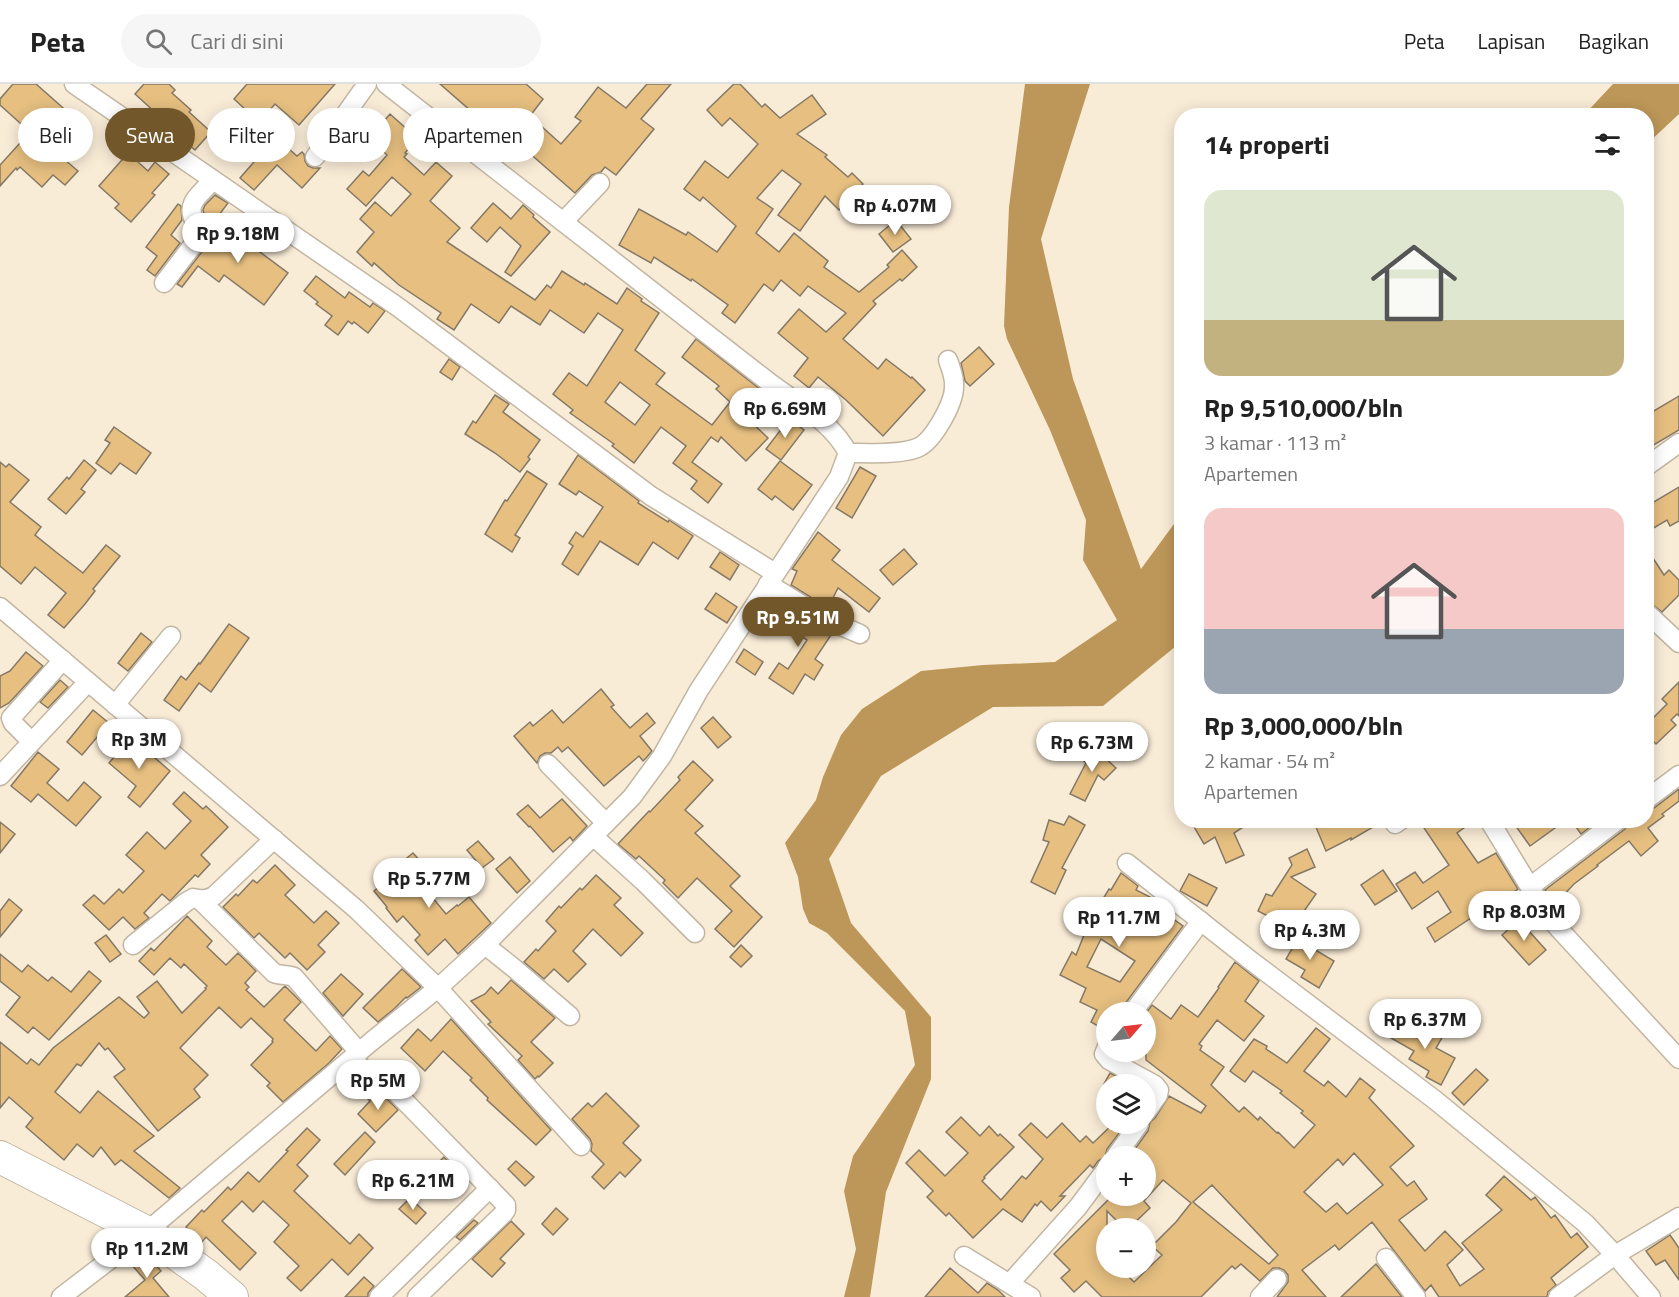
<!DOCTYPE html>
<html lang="id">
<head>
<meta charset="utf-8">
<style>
  :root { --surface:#fff; --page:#f6f6f6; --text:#222; --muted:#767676; --line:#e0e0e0; --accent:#715729 }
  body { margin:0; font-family:"Titillium Web",sans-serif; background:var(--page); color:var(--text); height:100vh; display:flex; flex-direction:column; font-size:22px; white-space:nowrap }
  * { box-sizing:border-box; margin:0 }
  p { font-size:20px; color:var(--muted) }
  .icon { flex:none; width:33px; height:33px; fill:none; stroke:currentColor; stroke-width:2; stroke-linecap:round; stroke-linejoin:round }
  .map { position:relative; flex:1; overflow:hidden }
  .details { position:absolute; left:1174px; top:24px; width:480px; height:720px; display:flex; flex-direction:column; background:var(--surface); border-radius:24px; box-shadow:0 3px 15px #0003 }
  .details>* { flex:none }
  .top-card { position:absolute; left:18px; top:24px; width:570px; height:54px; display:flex; gap:12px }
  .needle { width:39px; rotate:62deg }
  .fabs { position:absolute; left:1096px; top:918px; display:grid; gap:12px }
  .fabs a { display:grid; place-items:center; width:60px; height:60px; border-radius:50%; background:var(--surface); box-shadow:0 3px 15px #0003; font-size:30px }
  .price { position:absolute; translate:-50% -51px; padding:0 14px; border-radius:21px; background:#fff; color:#222; font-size:20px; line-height:39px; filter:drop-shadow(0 2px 3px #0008) }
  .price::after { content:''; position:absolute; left:50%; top:36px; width:18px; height:14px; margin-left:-9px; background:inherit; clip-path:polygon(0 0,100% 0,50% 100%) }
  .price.active { background:var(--accent); color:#fff }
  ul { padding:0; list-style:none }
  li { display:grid; align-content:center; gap:12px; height:318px; padding:0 30px }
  li span { display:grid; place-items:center; height:186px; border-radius:18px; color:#555 }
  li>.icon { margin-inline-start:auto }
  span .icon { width:108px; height:108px; fill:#fffc; stroke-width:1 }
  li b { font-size:26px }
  h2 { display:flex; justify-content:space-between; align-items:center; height:72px; padding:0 30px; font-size:26px }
  .pill { padding:0 21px; border-radius:27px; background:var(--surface); box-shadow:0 3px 15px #0003; font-size:21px; line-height:54px }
  .pill.active { background:var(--accent); color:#fff }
  header { display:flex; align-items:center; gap:36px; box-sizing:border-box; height:84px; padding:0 30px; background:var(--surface); border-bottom:2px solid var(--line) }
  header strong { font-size:28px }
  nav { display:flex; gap:33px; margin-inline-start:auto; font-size:21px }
  .search { width:420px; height:54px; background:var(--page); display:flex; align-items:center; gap:15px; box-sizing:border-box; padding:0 21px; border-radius:33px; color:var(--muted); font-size:22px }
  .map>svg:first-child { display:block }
</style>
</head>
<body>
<header>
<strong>Peta</strong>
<div class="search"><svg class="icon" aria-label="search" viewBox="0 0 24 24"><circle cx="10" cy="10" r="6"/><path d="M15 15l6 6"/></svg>Cari di sini</div>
<nav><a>Peta</a><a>Lapisan</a><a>Bagikan</a></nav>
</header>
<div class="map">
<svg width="1679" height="1213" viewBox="0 0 1679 1213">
  <rect width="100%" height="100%" fill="#f9ecd7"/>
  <g fill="#bd9759">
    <path d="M1025,0H1090L1041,155L1073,295L1141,485L1182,429V552L1176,562L1103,622L993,623L881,692L829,775L851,839L931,933V995L886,1108L870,1213H844L856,1165L844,1107L853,1072L915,981L905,927L827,849L809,839L803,825L798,793L785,759L816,716L823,693L841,651L862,625L921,587L983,581L1055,578L1117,536L1083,476L1086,436L1050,346L1007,255L1004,242L1009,123Z"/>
    <path d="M1613,0H1679V30L1647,60V32L1584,31Z"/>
  </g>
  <g fill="#e6bf81" stroke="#847866" stroke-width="1.5" fill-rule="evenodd">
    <path d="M13,0H36L70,30L45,59L78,87L65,101L53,91L42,103L20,83L17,86L16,84L0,102V81L30,48L0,21V15Z"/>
    <path d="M144,0H169L175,6L172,9L191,26L189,28L211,48L195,66L156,33L158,31L135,10Z"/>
    <path d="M247,0H335L299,41L275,20L259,38L234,15Z"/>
    <path d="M440,0H526L543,15L530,32L561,60L581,37L575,33L598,3L626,24L647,0H671L641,35L654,45L616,91L605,83L601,88L592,91L575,109L511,53L507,58L489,42L486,45L470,31L472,28Z"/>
    <path d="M734,0H740L762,23L765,20L780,34L812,11L826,30L797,50L827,71L825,73L848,93L852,89L863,100L839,126L825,112L800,147L778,131L801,100L782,86L757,114L773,125L756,149L779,168L794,149L828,177L824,183L859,208L889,183L887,181L902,166L917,183L902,197L900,195L873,217L876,220L843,255L878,285L886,275L911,294L912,293L925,306L883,352L846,316L818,293L809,304L794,292L808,274L778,249L799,225L826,248L846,229L808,202L800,212L781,196L773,207L764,200L735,239L722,229L728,221L692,195L691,197L654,173L651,179L619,161L639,125L686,151L688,148L717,168L736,142L703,113L700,117L684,105L705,77L728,94L758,60L730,34L722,42L707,26Z"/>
    <path d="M390,30L408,46L410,44L419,53L405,69L407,70L404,73L424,91L436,78L452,92L430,117L460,144L447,158L535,216L547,201L551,204L562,187L584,201L585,199L617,220L627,204L642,215L641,217L659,229L635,266L665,289L656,300L712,341L730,318L716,305L719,302L682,273L696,255L761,306L744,331L768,354L746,377L721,353L718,358L711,353L692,378L722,400L708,419L691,405L697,397L673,379L686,362L661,343L634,379L612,362L614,360L570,329L573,326L553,310L569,289L587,302L623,246L598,229L584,249L550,226L540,241L511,222L499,239L471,220L454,246L437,235L441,229L399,201L374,179L372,182L357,168L374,148L360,135L375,118L391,132L411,110L392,93L366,122L347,105L363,87L369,92L387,71L369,54ZM620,298L650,321L635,341L605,318Z"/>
    <path d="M272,50L297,72L302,68L304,70L305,77L308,82L313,84H320L302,104L277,81L254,106L240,94L261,70L257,67Z"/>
    <path d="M128,69L148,87L155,78L169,90L152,109L155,111L131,138L115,124L119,120L99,102Z"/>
    <path d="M215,111L228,119L213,139L205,133L203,126L205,121Z"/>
    <path d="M493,119L511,135L523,121L534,131L533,133L550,148L511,192L505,188L521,162L500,143L487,158L471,144Z"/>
    <path d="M178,120L181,122L182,136L171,151L180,159L155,192L147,186L157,172L146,163Z"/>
    <path d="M216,135L288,189L264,221L224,191L219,198L198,182L182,203L177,200L208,160L210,154V143Z"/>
    <path d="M896,136L911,155L893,168L879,150Z"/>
    <path d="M316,192L345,214L349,208L370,223L373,219L385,227L368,249L354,238L352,240L348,237L338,251L325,241L332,232L316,220L318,218L304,207Z"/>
    <path d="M979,263L994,280L970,302L965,297L961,279Z"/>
    <path d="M449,275L460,283L452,296L440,288Z"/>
    <path d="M495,311L509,320L503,328L540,356L528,373L530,375L520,388L495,369L465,350L473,337L476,339Z"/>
    <path d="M1679,312V346L1647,365V331Z"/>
    <path d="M789,335L804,346L781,376L766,365Z"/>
    <path d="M114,343L151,369L136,390L120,379L111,390L96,379L110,359L105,356Z"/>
    <path d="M578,371L639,417L638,419L668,438L669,436L693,452L678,475L653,458L638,481L600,457L578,491L562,480L573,462L569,459L576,448L583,453L603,423L579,407L576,411L559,400Z"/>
    <path d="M84,376L96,386L81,405L85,408L66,430L48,415L67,393L69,395Z"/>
    <path d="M780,377L812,401L793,426L775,412L772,416L758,405Z"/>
    <path d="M0,378L6,383L9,380L29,396L10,418L41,443L35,451L56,468L83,489L106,461L120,472L93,505L95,507L85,520L64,544L48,531L66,509L35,483L21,500L0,482Z"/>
    <path d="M860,383L876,392L852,434L836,424Z"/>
    <path d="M527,387L547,400L515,451L520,454L512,468L485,450L505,416L507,417Z"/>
    <path d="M1679,403V437L1670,442L1667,436L1647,448V422Z"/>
    <path d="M818,448L840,466L832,476L880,514L869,528L838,504L828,524L791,501L797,487L792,485Z"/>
    <path d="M904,465L917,480L893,501L880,486Z"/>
    <path d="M1647,465L1664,491L1669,486L1679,496V511L1662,528L1647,516Z"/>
    <path d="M720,468L739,481L730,496L710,483Z"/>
    <path d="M716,509L737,523L727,539L705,525Z"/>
    <path d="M772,516L831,551L815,575L823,581L814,596L805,590L793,610L769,594L779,579L788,585L807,556L764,528Z"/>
    <path d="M229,540L249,554L211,608L199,599L179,627L164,616L181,592L186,596L199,579L200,580Z"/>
    <path d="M141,549L152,558L128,587L118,579Z"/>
    <path d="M744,565L763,578L755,591L736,578Z"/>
    <path d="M26,568L43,582L9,619L0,624V592L10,587Z"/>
    <path d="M60,596L68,603L48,624L40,618Z"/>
    <path d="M1679,598V632L1677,630L1671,636L1676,641L1656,660L1647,651V640L1667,620L1662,615Z"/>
    <path d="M601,605L614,621L611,623L630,644L647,629L655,639L640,652L652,667L646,674L643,677L639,672L604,702L568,663L562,668L558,663L551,669H545L540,672L537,679L514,652L530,638L533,642L552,626L563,639Z"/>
    <path d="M93,626L109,639L82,671L67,658Z"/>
    <path d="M713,633L731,653L718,664L701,644Z"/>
    <path d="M131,653L170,687L140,723L128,713L136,702L109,679Z"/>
    <path d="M1093,663L1116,684L1104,696L1098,691L1085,717L1070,710L1086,679L1082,675Z"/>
    <path d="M38,668L59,685L47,699L68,717L84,698L101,713L76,742L38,710L31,718L11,702Z"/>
    <path d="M693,677L713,696L685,726L703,742L695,749L740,792L730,802L762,833L734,863L715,845L732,827L697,794L678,814L663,799L665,796L639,772L636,775L618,760L649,727L650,728L680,696L678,693Z"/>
    <path d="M1679,705V717L1662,730L1664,732L1648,744L1658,757L1641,772L1629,757L1597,781L1598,782L1574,800L1558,817L1562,822L1557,825L1545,806L1625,745L1629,736H1647V726L1654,724Z"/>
    <path d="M184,708L203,725L206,722L228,743L201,771L210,780L198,793L195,791L170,817L162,810L144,829L149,834L135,845L123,833L109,846L83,821L94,811L104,820L119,805L123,809L144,787L126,771L147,748L165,765L191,737L173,720Z"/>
    <path d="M562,715L587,742L573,757L570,753L553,768L530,742L529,743L517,730L528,721L540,734Z"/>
    <path d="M1069,732L1085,741L1062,784L1066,786L1055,810L1031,798L1049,758L1043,756L1049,736L1064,741Z"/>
    <path d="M1190,736H1254L1234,749L1244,771L1226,779L1215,753L1204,760Z"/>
    <path d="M1313,736H1385L1351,756V754L1326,767Z"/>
    <path d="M1435,736H1475L1457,749L1478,779L1496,769L1518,805L1502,816L1501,814L1435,858L1427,844L1451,828L1438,807L1412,825L1396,800L1415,788L1423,799L1449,781L1424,744Z"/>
    <path d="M1522,736H1566L1530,762L1515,741Z"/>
    <path d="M1571,736H1599L1581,750Z"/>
    <path d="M0,738L15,750L0,769Z"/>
    <path d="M478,757L494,775L482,784L467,766Z"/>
    <path d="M1307,765L1315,783L1291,793L1316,810L1302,830L1294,846L1258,827L1266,810L1272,812L1292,781L1289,774Z"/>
    <path d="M413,769L423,780L421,782L432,794L423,802L446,830L457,821L458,822L469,813L491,839L458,870L445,855L428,871L415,856L420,851L403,832L397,838L386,824L387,823L374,807L389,794L386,791Z"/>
    <path d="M510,773L530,797L517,809L496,785Z"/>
    <path d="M275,781L295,801L285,811L314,839L326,827L339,839L318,861L325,868L307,886L290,869L285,874L259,849L254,854L223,823L236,810L238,812L253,796L257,799Z"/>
    <path d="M1383,786L1397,807L1375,821L1361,801Z"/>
    <path d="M1121,789L1138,802L1136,806L1154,815L1152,820L1183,842L1124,921L1122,928H1107V938L1103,945L1091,938L1097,926L1080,918L1086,904L1060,891L1072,868L1076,871L1090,836L1109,805L1111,806ZM1101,855L1135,877L1120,898L1087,883Z"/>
    <path d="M1189,790L1217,804L1207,822L1180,807Z"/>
    <path d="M596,791L621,814L614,821L643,849L621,872L593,845L573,867L586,880L568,898L554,885L544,895L524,878L536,865L538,867L556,847L546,837L559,822L561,824L580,804L582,806Z"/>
    <path d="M9,815L22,826L0,853V827Z"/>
    <path d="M187,832L212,857L207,863L226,881L238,869L256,887L245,899L249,903L246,906L264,923L285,902L301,918L284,936L316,967L330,952L342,965L329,979L283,1018L267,1002L270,999L251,981L273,958L272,957L273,955L251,934L241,944L219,923L180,964L208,991L194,1005L200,1013L158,1047L114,993L125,985L108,964L105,966L99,959L81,982L77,980L55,1008L80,1029L98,1007L154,1052L134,1067L180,1104L169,1114L121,1076L115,1081L101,1063L93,1073L77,1060L64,1076L26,1043L33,1034L9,1013L0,1024V958L27,980L31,975L39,981L53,964L119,913L144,934L149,929L137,913L157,897L182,929L206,905L205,904L207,902L184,880L181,884L170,874L154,891L139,877L151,864L154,867Z"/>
    <path d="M1519,836L1546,866L1529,881L1502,851Z"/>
    <path d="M106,851L121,870L110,878L95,859Z"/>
    <path d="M1300,851L1314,860L1312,864L1334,877L1319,904L1301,893L1305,886L1286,875Z"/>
    <path d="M741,861L752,872L741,883L730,873Z"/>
    <path d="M0,870L22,888L28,881L48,897L52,893L71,908L89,887L101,897L49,956L33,943L28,949L6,931L20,913L0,897Z"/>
    <path d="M1235,878L1259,897L1245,917L1264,932L1244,957L1217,936L1199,960L1202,962L1200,966L1224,983L1211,1001L1239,1028L1244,1023L1258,1036L1260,1033L1277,1049L1278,1048L1294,1064L1315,1041L1301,1029L1303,1027L1280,1009L1282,1007L1253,987L1245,998L1230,987L1254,955L1267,962L1266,965L1287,979L1316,944L1330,955L1304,987L1324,1002L1328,997L1346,1013L1360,994L1375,1006L1369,1014L1414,1062L1390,1083L1407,1102L1414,1097L1427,1115L1399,1136L1425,1167L1445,1147L1463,1166L1447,1181L1460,1202L1484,1185L1462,1159L1502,1126L1486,1111L1504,1092L1531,1116L1535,1113L1551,1134L1555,1131L1571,1154L1577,1149L1588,1163L1551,1194L1556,1201L1548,1208L1547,1213H1439L1431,1201L1425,1207L1372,1138L1339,1166L1335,1161L1302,1186L1326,1213H1277L1288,1198V1191L1284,1186L1279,1184H1273L1260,1197L1241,1180L1235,1185L1232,1182L1201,1213H1102L1086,1197L1074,1208L1061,1194L1070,1186L1054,1170L1112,1112H1146V1072H1130L1148,1047L1150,1038L1155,1034L1169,1012L1201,1029L1206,1022L1146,976V929L1152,921L1171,935L1181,921L1198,933L1219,904L1218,903ZM1354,1069L1383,1101L1347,1130L1337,1119L1326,1128L1304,1108L1338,1075L1343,1081ZM1163,1096L1191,1119L1176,1138L1152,1162L1162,1171L1134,1198L1120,1184H1107V1127L1124,1144H1129L1150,1124L1144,1117ZM1212,1101L1278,1171L1269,1180L1193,1118Z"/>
    <path d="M402,885L421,903L407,914L406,913L394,925L378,938L363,924Z"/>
    <path d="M341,890L363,910L343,932L323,909Z"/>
    <path d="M511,896L555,934L531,958L553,979L539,993L538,992L535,995L518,976L522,972L488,940L491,938L471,917L485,910L491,903L498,910Z"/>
    <path d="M1403,934L1427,947L1429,944L1443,952L1436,964L1455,974L1441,1001L1426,993L1429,987L1409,975L1414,967L1391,954Z"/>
    <path d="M451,935L551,1046L536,1061L487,1016L488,1014L470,996L472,994L443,967L425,987L401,964L418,945L431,957Z"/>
    <path d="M1476,985L1488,996L1464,1021L1452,1009Z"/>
    <path d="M1110,989L1131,1000H1104Z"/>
    <path d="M376,1006L380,1008L398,1026L376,1048L358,1030L370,1017L367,1014Z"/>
    <path d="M606,1009L639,1042L623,1059L641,1076L625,1093L620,1088L604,1105L592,1093L604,1080L591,1067L592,1060L590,1055L572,1035L588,1019L592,1023Z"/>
    <path d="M961,1033L980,1052L989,1042L998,1052L1000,1050L1014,1063L984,1093L985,1094L982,1097L1001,1116L1022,1092L1026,1095L1043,1075L1019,1051L1031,1039L1047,1054L1062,1039L1080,1058L1086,1052L1093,1059L1113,1040H1126L1107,1065L1105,1073L1098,1077L1093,1084L1090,1081L1060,1112H1065L1051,1127L1041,1117L1037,1122L1035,1120L1022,1138L1003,1125L973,1154L949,1129L946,1132L927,1113L933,1107L906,1079L919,1066L945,1092L968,1069L946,1048Z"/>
    <path d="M307,1044L320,1056L297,1081L308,1092L294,1107L350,1160L359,1150L373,1164L348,1191L332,1175L301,1207L287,1194L299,1182L274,1158L289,1141L263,1117L253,1128L242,1117L222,1137L256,1169L240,1186L206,1153L202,1158L186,1143L202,1126L204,1128L228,1103L231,1106L248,1088L259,1098L288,1067L286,1066Z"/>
    <path d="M365,1048L375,1058L345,1091L334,1080Z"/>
    <path d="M444,1073L455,1084L442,1098L430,1087Z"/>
    <path d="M516,1077L534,1093L525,1102L508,1085Z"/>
    <path d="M410,1114L426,1129L416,1140L399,1125Z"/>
    <path d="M556,1124L568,1135L553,1151L542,1140Z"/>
    <path d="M474,1136L478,1139L460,1156L456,1153Z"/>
    <path d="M511,1137L524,1150L500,1175L505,1179L492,1193L472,1175Z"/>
    <path d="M1670,1151L1679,1164V1196L1665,1176L1656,1181L1646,1167Z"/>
    <path d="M144,1168L161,1187L153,1194L169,1213H125L145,1196L131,1180Z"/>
    <path d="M1376,1180L1402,1213H1341Z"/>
    <path d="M950,1184L978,1209L987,1199L998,1206L1005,1213H925Z"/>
    <path d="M364,1193L374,1202L368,1209V1213H345Z"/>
  </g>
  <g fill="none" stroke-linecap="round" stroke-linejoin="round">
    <defs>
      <g id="minor">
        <path d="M74,0L398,223L651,412L775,489"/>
        <path d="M315,73L367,0"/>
        <path d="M563,138L600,99"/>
        <path d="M164,199L199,153C200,146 198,144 195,138C184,119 201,110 213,96"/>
        <path d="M848,369C867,369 899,371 917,364C933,358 954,319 954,303C955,294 951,285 948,276"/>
        <path d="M1647,382L1679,359"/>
        <path d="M768,500L825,535L860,550"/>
        <path d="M0,523L356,825L438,904L581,1062"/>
        <path d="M1647,529L1679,559"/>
        <path d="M115,621L171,552"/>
        <path d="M32,658L13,639L11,634L63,576"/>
        <path d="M548,680L606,739"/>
        <path d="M0,692L88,598"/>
        <path d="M1647,715L1679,691"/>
        <path d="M1489,736L1545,828L1560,846L1679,975"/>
        <path d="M1395,740L1401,736"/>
        <path d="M593,752L643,797L695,849"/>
        <path d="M1127,779L1250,876L1435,1016L1585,1139L1615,1171L1651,1213"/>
        <path d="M1531,802L1618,736"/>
        <path d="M201,817L274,889C281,892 287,890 294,893L359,968"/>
        <path d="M133,861L186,818L193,814C202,816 206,816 214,812L274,755"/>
        <path d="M485,861L515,885L570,932"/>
        <path d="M1133,928L1201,837"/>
        <path d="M1107,963L1104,970L1109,976L1155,1001L1159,1006L1158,1011L1146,1028"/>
        <path d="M352,974L367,989L387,999L506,1121V1126L504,1129L417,1213"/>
        <path d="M1116,1072L1139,1040"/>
        <path d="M964,1172L1031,1213"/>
        <path d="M1386,1174L1416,1213"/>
        <path d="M1010,1199L1078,1123L1107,1084"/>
        <path d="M61,1213L146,1148L372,957L438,904L485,861L632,713L662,672L699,606L839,393L848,369C832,338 798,320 770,299L386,0"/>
        <path d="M379,1213L490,1104"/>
        <path d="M1260,1213L1277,1195"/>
        <path d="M1558,1213L1615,1171L1679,1133"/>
      </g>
      <path id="trunk" d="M0,1073L146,1148L206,1191L232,1213"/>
    </defs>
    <use href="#minor" stroke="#c2b6a2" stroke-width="21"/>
    <use href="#trunk" stroke="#c2b6a2" stroke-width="34"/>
    <use href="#minor" stroke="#fff" stroke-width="18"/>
    <use href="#trunk" stroke="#fff" stroke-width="32"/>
  </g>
</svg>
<div class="fabs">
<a><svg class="needle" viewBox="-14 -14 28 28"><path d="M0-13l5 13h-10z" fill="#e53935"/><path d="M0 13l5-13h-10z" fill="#767676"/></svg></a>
<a><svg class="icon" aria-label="layers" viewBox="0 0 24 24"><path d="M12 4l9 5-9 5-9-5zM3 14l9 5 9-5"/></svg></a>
<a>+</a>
<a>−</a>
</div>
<b class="price" style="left:895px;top:152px">Rp 4.07M</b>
<b class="price" style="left:238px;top:180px">Rp 9.18M</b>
<b class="price" style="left:785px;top:355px">Rp 6.69M</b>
<b class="price active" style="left:798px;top:564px">Rp 9.51M</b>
<b class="price" style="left:139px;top:686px">Rp 3M</b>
<b class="price" style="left:1092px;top:689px">Rp 6.73M</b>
<b class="price" style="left:429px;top:825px">Rp 5.77M</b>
<b class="price" style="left:1524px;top:858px">Rp 8.03M</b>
<b class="price" style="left:1119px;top:864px">Rp 11.7M</b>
<b class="price" style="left:1310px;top:877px">Rp 4.3M</b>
<b class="price" style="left:1425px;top:966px">Rp 6.37M</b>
<b class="price" style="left:378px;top:1027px">Rp 5M</b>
<b class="price" style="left:413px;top:1127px">Rp 6.21M</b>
<b class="price" style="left:147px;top:1195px">Rp 11.2M</b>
<div class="top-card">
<a class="pill">Beli</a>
<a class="pill active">Sewa</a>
<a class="pill">Filter</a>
<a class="pill">Baru</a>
<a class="pill">Apartemen</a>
</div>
<section class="details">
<h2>14 properti<svg class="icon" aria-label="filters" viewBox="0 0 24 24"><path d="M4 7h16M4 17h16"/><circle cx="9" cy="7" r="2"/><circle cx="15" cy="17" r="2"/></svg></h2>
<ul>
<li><span style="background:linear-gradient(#dfe7d0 70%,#c2b280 0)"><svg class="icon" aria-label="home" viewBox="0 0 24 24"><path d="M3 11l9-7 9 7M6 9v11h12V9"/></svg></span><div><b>Rp 9,510,000/bln</b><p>3 kamar · 113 m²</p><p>Apartemen</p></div></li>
<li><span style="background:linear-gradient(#f6c9c9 65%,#9aa5b1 0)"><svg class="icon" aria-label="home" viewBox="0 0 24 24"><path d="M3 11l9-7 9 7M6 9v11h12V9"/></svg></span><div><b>Rp 3,000,000/bln</b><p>2 kamar · 54 m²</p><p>Apartemen</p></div></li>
</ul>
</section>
</div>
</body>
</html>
